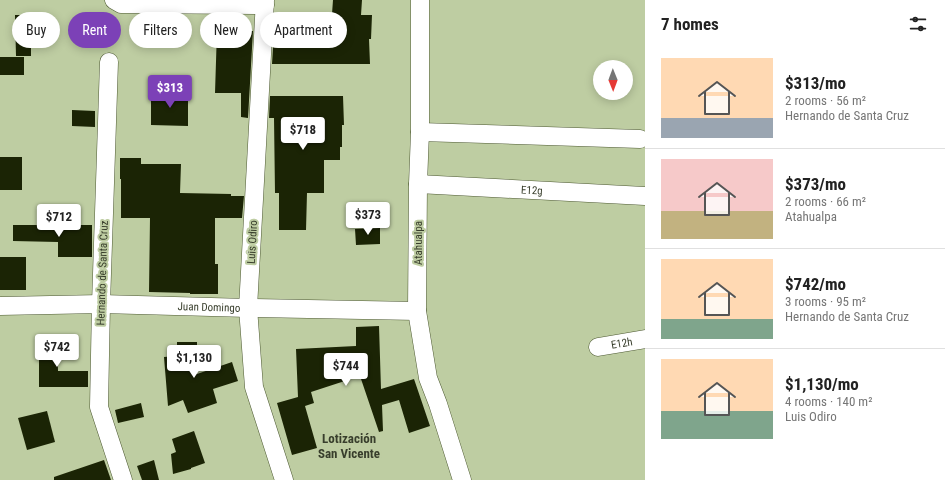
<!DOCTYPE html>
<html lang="en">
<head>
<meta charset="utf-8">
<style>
  :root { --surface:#fff; --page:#f6f6f6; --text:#222; --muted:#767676; --line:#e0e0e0; --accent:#7c41b7 }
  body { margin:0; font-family:"Roboto Condensed",sans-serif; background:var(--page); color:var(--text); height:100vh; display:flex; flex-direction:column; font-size:15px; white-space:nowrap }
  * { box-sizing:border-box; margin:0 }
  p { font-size:13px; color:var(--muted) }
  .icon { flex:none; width:22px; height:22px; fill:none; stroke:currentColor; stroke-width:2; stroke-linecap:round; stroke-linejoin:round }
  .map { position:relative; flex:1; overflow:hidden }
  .sheet { display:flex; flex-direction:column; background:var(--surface); width:300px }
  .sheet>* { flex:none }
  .hud { position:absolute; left:12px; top:12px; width:380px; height:36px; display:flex; gap:8px }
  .needle { width:26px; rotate:179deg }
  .buttons { position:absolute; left:593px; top:60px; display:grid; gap:8px }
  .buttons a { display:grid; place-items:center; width:40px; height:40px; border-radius:50%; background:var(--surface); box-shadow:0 2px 10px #0003; font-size:20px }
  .price { position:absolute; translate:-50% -34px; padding:0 9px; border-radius:4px; background:#fff; color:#222; font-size:13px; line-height:26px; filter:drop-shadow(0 1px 2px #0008) }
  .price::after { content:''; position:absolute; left:50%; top:24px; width:12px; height:9px; margin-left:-6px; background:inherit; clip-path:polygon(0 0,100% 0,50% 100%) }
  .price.on { background:var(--accent); color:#fff }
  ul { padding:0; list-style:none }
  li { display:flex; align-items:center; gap:12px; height:100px; padding:0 16px }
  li+li { border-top:1px solid var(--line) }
  li span { display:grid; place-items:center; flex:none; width:112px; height:80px; border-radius:0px; color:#555 }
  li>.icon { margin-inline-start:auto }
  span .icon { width:48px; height:48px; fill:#fffc; stroke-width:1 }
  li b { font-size:17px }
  h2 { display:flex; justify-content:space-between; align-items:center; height:48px; padding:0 16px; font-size:17px }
  .tag { padding:0 14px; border-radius:18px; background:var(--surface); box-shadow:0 2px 10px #0003; font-size:14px; line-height:36px }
  .tag.on { background:var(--accent); color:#fff }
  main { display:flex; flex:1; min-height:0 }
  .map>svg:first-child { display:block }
</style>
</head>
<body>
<main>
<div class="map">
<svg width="645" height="480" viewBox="0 0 645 480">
  <rect width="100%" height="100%" fill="#becda2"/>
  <g fill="#1b2405">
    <path d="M333,0H362L361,15H372L371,39H369L370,64H272L274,32H279V13L332,14Z"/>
    <path d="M15,15H31V56H16Z"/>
    <path d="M217,30L253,31L248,118L241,117V93H215Z"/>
    <rect x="0" y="57" width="24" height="18"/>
    <path d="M151,92L188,93V126L151,125Z"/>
    <path d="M270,96H343L344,125H342V147H340V160H324V193H307L306,230H279V193H275L274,118H269Z"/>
    <path d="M72,110L95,111V127L72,126Z"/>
    <rect x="0" y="157" width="22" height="33"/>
    <path d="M120,158H141V164H181L180,193L231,194V196H244L242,218H215V264H218V294H190V293L149,292L150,218H121V179H120Z"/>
    <path d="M13,225H92V257H58V242L13,241Z"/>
    <path d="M380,228V244L356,245L355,229Z"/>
    <rect x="0" y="257" width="26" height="33"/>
    <path d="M379,326L381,389L414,379L430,426L409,433L399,400L382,405L383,431L379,432L360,376L311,392L314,403L305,406L317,448L292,455L277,403L298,397L296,349L356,346V327Z"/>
    <path d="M39,338H57L58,371H88V387H39Z"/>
    <path d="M177,342H197V374L232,362L238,381L213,389L217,403L188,413L183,400L168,406L164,357L177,356Z"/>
    <path d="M141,403L144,417L118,423L115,410Z"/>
    <path d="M47,411L55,442L27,450L18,418Z"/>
    <path d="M194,431L205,463L191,468V469L173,474L171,454L176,452L172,439Z"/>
    <path d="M104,460L111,480H54V477Z"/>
    <path d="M154,460L159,480H142L137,466Z"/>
  </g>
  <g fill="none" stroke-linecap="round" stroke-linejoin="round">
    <defs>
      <g id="minor">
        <path d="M114,0L121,4L265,5"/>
        <path d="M265,0L248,308L254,387L284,480"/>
        <path d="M420,0V132L418,184L417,311L428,378L438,404L462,480"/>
        <path d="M109,62L101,304L99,407L123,480"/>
        <path d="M420,132L640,139"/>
        <path id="s1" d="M418,184L645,196"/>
        <path id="s2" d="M0,306L101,304L248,308L417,311"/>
        <path id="s3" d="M598,347L645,339"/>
      </g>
    </defs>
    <use href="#minor" stroke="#4d5932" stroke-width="19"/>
    <use href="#minor" stroke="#fff" stroke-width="18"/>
  </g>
  <g text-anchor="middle" stroke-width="4" stroke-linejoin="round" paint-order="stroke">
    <g font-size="11" fill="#383e2c" stroke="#becda2">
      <text dy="4" stroke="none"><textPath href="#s1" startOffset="114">E12g</textPath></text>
      <text transform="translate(252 242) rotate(-87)" y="4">Luis Odiro</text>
      <text transform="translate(418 243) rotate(-90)" y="4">Atahualpa</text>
      <text transform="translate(102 273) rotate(-88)" y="4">Hernando de Santa Cruz</text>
      <text dy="4" stroke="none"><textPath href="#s2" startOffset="209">Juan Domingo</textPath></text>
      <text dy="4" stroke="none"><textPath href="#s3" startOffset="24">E12h</textPath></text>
    </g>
    <g font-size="13" font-weight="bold" fill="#383e2c" stroke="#becda2">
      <text x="349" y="443">Lotización<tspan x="349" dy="15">San Vicente</tspan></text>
    </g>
  </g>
</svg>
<div class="buttons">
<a><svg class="needle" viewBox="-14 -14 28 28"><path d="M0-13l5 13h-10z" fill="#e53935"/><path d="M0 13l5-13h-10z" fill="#767676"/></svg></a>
</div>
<b class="price on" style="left:170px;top:109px">$313</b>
<b class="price" style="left:303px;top:151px">$718</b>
<b class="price" style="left:368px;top:236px">$373</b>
<b class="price" style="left:59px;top:238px">$712</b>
<b class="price" style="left:57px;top:368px">$742</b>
<b class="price" style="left:194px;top:379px">$1,130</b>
<b class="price" style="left:346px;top:387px">$744</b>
<div class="hud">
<a class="tag">Buy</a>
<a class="tag on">Rent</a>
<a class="tag">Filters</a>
<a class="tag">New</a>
<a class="tag">Apartment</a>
</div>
</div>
<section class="sheet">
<h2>7 homes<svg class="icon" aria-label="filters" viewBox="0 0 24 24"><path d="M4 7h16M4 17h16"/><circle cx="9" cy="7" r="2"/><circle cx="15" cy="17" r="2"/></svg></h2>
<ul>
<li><span style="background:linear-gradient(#ffd9b3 75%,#9aa5b1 0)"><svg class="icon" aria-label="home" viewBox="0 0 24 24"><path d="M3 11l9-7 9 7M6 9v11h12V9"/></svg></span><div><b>$313/mo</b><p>2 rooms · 56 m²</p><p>Hernando de Santa Cruz</p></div></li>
<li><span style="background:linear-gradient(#f6c9c9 65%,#c2b280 0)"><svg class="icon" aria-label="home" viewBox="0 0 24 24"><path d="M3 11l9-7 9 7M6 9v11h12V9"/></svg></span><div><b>$373/mo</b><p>2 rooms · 66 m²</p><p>Atahualpa</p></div></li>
<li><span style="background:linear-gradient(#ffd9b3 75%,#7fa58c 0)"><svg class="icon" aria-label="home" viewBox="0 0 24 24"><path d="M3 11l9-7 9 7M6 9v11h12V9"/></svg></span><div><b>$742/mo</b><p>3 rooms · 95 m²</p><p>Hernando de Santa Cruz</p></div></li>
<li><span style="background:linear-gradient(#ffd9b3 65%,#7fa58c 0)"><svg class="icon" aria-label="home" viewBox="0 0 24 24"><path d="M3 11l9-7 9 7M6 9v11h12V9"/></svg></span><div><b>$1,130/mo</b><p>4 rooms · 140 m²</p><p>Luis Odiro</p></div></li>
</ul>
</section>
</main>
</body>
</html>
